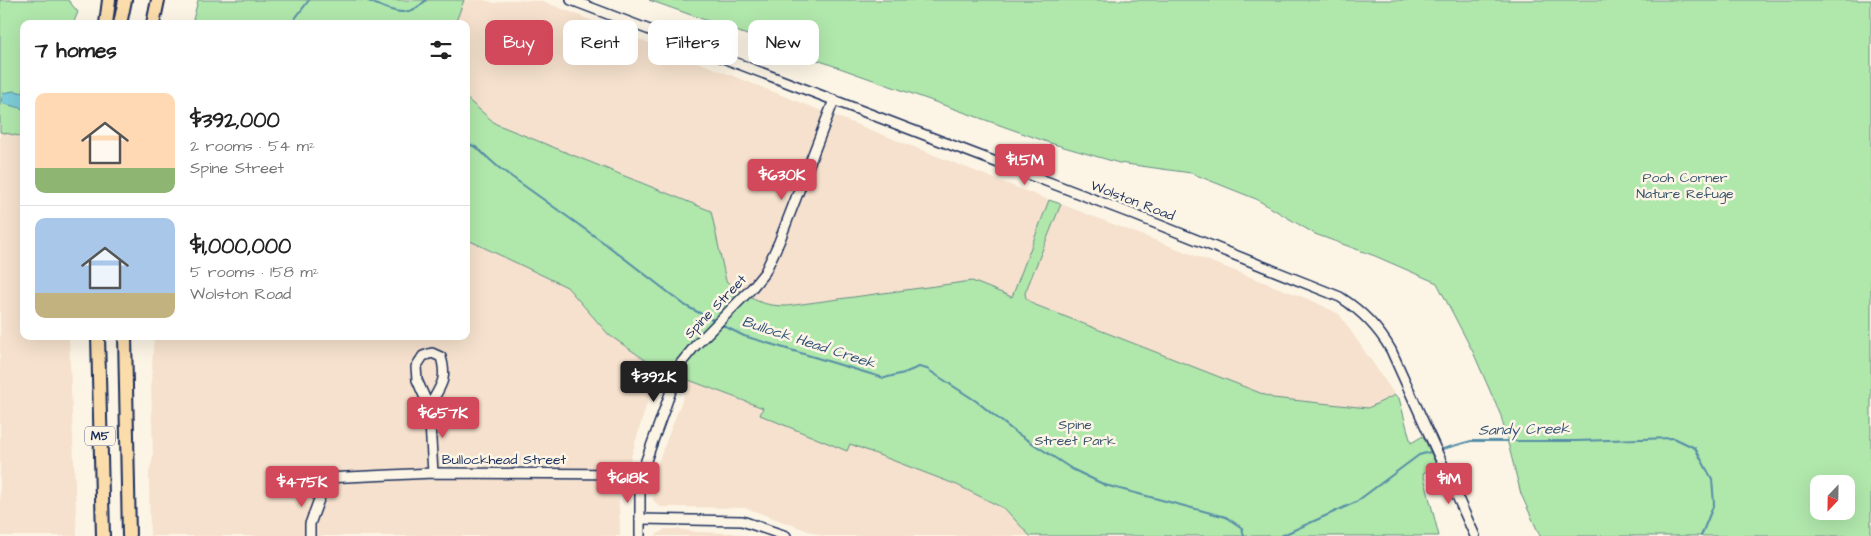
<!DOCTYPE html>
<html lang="en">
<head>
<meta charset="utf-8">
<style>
  :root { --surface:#fff; --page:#f6f6f6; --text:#222; --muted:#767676; --line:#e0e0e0; --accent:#d1495b }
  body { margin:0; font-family:"Architects Daughter",sans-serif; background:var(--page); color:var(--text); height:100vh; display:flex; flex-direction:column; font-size:19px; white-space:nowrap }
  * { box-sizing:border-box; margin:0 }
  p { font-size:16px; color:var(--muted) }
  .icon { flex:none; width:28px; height:28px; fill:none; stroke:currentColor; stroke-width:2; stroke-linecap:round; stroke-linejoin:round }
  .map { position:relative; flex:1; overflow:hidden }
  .panel { position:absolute; left:20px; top:20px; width:450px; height:320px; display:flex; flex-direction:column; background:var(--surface); border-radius:10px; box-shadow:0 5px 20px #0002 }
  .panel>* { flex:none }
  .top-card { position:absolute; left:485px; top:20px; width:475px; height:45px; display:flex; gap:10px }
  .needle { width:32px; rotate:202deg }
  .controls { position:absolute; left:1810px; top:475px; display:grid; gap:10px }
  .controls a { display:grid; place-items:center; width:45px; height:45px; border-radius:10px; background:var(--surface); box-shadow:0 5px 20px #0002; font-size:25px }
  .price { position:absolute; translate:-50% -42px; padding:0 11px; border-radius:5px; background:var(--accent); color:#fff; font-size:16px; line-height:32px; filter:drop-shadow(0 1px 2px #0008) }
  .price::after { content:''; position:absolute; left:50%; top:30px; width:15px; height:11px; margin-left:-8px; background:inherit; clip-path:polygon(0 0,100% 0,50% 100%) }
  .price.on { background:#222; color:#fff }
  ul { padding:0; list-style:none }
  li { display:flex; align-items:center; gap:15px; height:125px; padding:0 15px }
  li+li { border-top:1px solid var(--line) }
  li span { display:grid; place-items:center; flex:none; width:140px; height:100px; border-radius:10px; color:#555 }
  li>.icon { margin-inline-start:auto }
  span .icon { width:60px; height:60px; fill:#fffc; stroke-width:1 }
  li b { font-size:21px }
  h2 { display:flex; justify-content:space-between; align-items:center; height:60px; padding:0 15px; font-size:21px }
  .chip { padding:0 18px; border-radius:10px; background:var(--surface); box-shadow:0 5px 20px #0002; font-size:18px; line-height:45px }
  .chip.on { background:var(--accent); color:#fff }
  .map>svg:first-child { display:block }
</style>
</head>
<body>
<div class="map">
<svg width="1871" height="536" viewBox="0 0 1871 536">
  <rect width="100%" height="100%" fill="#fcf5e5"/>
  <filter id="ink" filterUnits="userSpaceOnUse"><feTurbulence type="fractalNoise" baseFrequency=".02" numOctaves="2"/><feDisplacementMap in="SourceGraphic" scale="10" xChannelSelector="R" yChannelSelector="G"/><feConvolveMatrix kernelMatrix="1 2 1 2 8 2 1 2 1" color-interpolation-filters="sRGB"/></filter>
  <g filter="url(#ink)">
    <g fill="#f5e1cd">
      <path d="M464,0H484L494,3L510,0L542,1L1049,200L1012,297L972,281L787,306H775L758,303L726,281L711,211L496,124L466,98V24H455Z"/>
      <path d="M0,132L24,137V336H69L77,536H0Z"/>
      <path d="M1061,204L1313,301L1339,314L1395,395L1368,409L1273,398L1033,304L1026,298L1025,293Z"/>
      <path d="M466,239L567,287L609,335L657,368L619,499L620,536H150L149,472L153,458L151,382L154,336H466Z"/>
      <path d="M690,380L957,485L1005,509L1030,536H822L746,508L660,507L653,500L655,470Z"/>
      <path d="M665,529H678L697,532L732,533L747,536H655Z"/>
    </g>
    <g fill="#b0e7ab" stroke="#668b84" fill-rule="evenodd">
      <path d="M0,0H68L78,12L73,24H24V137L0,132Z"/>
      <path d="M198,0H464L455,24H192Z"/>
      <path d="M649,0H1871V536H1540L1521,494L1501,416L1473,352L1437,283L1375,256L1315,234L1256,199L1191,173L1119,163L1050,143ZM1819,484H1846V511H1819Z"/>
      <path d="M466,98L496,124L711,211L726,281C749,297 758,306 787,306L972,281L1012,297L1049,200L1061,204L1025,293L1026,298L1033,304L1273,398L1368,408L1395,395L1399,398L1411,443L1423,436L1437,467L1423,473L1439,536H1030L1005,509L957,485L850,444L847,451L760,415L763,408L657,368L609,335L567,287L466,239Z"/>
    </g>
    <path fill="#7dcdd8" stroke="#568ea7" d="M14,91L24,93V109L1,103L3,93Z"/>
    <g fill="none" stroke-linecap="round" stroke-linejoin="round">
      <g stroke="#568ea7" stroke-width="2">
        <path d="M366,0C389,9 406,22 426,0"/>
        <path d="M291,24L309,0"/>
        <path d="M466,142L477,148L498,167L607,245L686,306L715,321"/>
        <path d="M722,325L744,336L884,378L904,373L919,367L927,369L976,401L1015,432L1072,469L1105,485L1226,517L1242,528L1244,536"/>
        <path d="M1439,450L1471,441H1576L1674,438L1695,448L1712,479L1714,504L1701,536"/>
        <path d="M1281,536L1356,502L1419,455L1434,451"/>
      </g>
      <defs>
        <g id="minor">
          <path d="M571,0L1127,212L1340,297C1362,311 1378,327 1391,350L1475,536"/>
          <path d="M429,407C440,386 448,381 441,357L432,353L423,356L416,367L417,380L429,407L433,473"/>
          <path d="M304,479L433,473L642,474"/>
          <path d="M640,519L742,521L786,536"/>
          <path d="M310,536V524L321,494L319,479"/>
          <path d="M640,536V489L644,466L681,363L695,346L752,288L765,272L779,242L834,100"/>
        </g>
        <g id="highway">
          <path d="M106,24L109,0"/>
          <path d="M120,24L125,0"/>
          <path d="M153,24L158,0"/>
          <path d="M98,336L103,536"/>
          <path d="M125,336L129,536"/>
        </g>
      </defs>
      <use href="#minor" stroke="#1b2f5e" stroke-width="12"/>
      <use href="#highway" stroke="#1b2f5e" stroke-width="16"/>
      <use href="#minor" stroke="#fcf5e5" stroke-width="9"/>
      <use href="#highway" stroke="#fbddab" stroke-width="12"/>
    </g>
  </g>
  <g text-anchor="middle" stroke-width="5" stroke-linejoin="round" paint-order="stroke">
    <rect fill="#fcf5e5" stroke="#5e6a86" stroke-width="1" x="85" y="426.5" width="30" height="19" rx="4"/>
    <g font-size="12" font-weight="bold" fill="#1b2f5e">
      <text x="100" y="440">M5</text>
    </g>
    <g font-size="14" fill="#39546d" stroke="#fcf5e5">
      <text x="1685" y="182">Pooh Corner<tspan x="1685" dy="16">Nature Refuge</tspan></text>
      <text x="1075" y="429">Spine<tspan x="1075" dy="16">Street Park</tspan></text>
    </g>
    <g font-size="14" fill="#1b2f5e" stroke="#fcf5e5">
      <text transform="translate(1133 200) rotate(21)" y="5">Wolston Road</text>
      <text transform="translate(715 306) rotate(-46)" y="5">Spine Street</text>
      <text x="504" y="464">Bullockhead Street</text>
    </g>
    <g font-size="15" font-style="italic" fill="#34567c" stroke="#fcf5e5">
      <text transform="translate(809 342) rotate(18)" y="5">Bullock Head Creek</text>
      <text transform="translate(1524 429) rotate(-1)" y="5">Sandy Creek</text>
    </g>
  </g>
</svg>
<div class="controls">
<a><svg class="needle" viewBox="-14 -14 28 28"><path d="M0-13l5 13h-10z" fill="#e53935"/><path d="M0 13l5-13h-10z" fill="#767676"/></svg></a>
</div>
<b class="price" style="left:1025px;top:186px">$1.5M</b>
<b class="price" style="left:782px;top:201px">$630K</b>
<b class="price on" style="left:654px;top:403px">$392K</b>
<b class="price" style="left:443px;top:439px">$657K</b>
<b class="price" style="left:628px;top:504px">$618K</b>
<b class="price" style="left:1449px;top:505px">$1M</b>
<b class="price" style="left:302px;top:508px">$475K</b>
<div class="top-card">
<a class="chip on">Buy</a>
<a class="chip">Rent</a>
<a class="chip">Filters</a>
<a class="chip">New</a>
</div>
<section class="panel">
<h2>7 homes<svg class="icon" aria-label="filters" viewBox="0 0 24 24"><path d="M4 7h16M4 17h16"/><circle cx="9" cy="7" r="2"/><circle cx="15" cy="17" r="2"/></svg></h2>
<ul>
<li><span style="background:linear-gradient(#ffd9b3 75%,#8fb573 0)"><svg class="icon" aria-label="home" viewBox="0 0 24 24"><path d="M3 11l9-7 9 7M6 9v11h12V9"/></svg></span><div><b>$392,000</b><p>2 rooms · 54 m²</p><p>Spine Street</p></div></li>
<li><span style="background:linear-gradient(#a9c7e8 75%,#c2b280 0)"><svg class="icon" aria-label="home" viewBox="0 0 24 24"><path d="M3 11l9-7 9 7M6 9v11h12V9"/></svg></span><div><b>$1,000,000</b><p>5 rooms · 158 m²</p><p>Wolston Road</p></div></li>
</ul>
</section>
</div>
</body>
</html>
